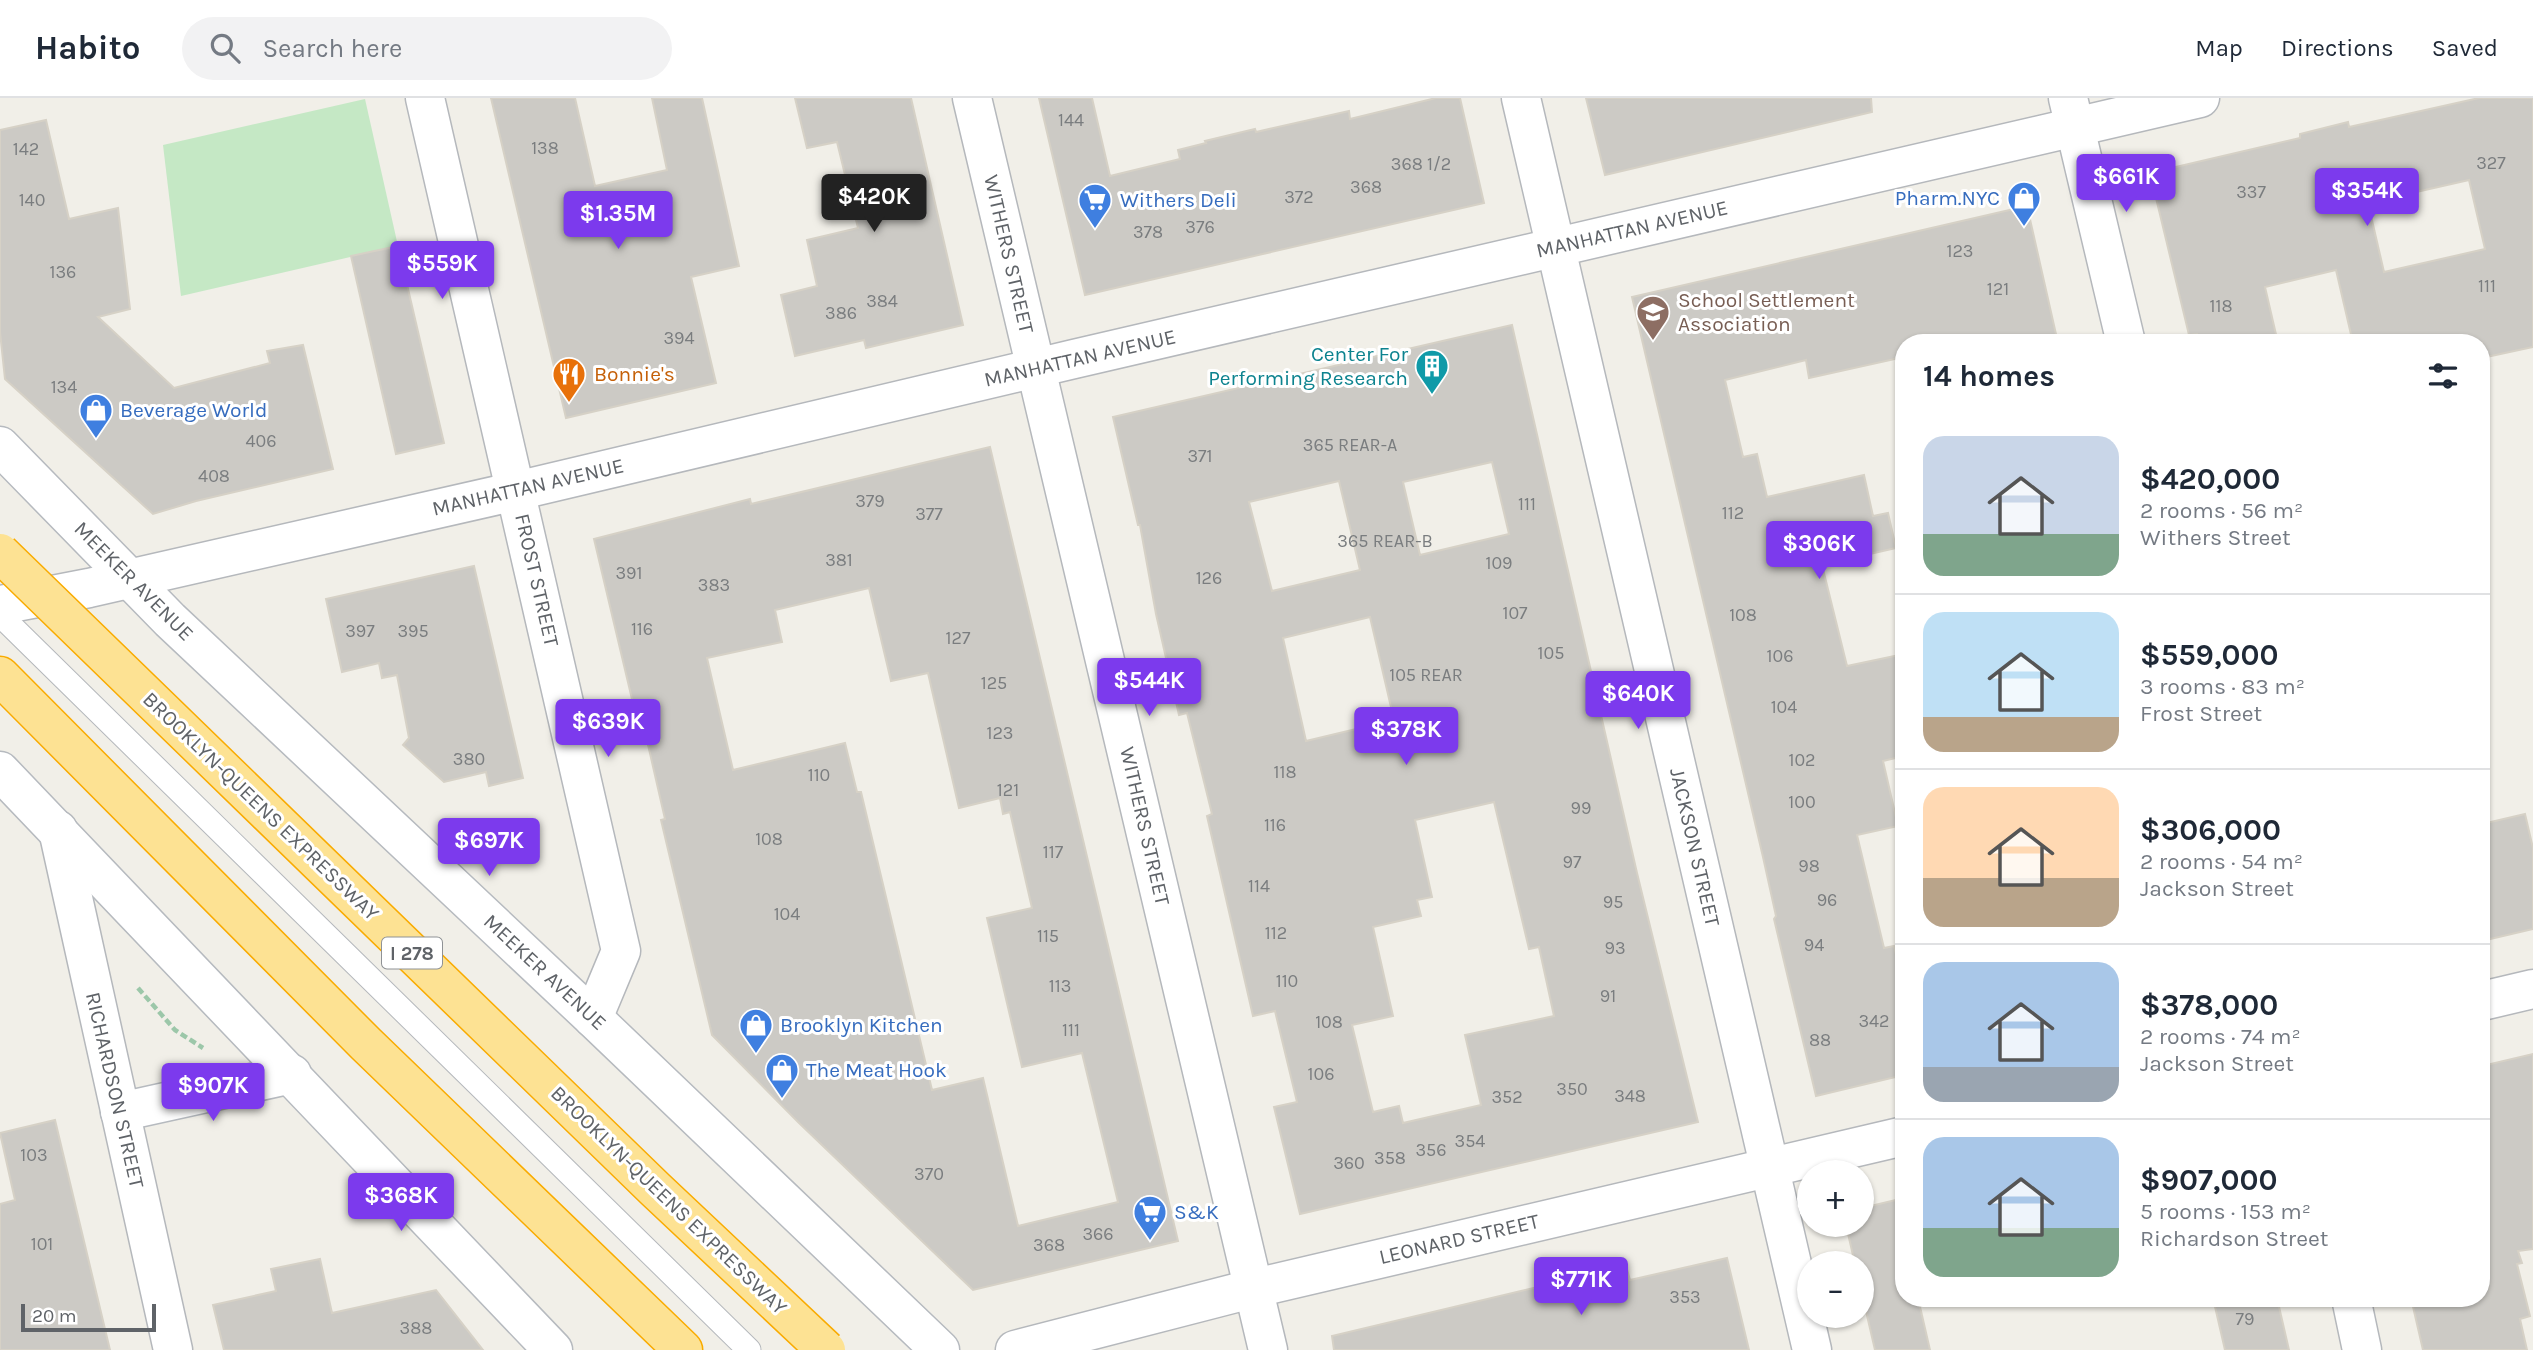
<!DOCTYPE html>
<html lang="en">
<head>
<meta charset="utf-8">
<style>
  :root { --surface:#fff; --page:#f2f2f3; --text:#1f2937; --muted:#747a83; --line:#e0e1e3; --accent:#7c3aed }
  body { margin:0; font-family:Karla,sans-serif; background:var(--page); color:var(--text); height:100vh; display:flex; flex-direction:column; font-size:26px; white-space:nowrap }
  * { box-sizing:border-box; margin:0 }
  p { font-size:23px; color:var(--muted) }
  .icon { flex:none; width:38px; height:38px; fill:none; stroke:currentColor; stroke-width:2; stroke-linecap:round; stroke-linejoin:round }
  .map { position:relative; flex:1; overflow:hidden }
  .details { position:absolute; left:1895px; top:236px; width:595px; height:973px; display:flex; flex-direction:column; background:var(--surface); border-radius:28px; box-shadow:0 2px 5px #0004 }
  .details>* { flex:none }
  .buttons { position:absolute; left:1797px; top:1062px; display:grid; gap:14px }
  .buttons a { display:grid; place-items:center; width:77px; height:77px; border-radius:50%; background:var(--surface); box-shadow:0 2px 5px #0004; font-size:35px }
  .scale { position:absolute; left:21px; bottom:18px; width:135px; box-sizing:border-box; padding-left:7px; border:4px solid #5f6368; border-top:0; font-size:19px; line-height:24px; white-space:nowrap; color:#5f6368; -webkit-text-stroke:5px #fff; paint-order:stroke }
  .price { position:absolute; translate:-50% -60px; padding:0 16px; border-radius:7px; background:var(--accent); color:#fff; font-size:23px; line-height:46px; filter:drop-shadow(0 2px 4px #0008) }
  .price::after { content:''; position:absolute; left:50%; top:42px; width:21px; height:16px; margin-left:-10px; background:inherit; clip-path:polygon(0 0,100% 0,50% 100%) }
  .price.selected { background:#222; color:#fff }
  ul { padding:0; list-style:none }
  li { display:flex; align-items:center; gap:21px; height:175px; padding:0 28px }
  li+li { border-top:2px solid var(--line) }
  li span { display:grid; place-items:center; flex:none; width:196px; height:140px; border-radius:21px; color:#555 }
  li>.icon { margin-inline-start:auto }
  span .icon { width:84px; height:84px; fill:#fffc; stroke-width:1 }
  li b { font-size:30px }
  h2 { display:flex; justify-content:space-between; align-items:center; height:84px; padding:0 28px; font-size:30px }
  header { display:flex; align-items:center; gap:42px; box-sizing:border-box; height:98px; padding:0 35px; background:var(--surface); border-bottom:2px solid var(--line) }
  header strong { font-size:33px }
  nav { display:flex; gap:38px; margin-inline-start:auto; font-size:24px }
  .search { width:490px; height:63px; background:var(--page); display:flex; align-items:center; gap:18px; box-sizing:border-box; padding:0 24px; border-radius:38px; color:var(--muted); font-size:26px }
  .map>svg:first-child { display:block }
</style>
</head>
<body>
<header>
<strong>Habito</strong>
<div class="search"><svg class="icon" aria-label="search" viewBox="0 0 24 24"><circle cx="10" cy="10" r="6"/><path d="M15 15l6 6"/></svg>Search here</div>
<nav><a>Map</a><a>Directions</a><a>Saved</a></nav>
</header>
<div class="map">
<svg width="2533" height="1252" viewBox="0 0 2533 1252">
  <rect width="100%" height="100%" fill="#f1efe8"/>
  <path fill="#c5e8c5" d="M365,1L398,148L181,198L163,47Z"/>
  <g fill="#cccac5" stroke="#d6d1c6" stroke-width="2" fill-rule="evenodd">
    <path d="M491,0H575L595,88L667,72L652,0H702L739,168L691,179L716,285L566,320Z"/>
    <path d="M795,0H911L963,227L866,250L864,242L795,258L781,197L817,188L807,142L858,130L837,44L807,50Z"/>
    <path d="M1039,0H1092L1110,78L1180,61L1178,52L1206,45L1205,43L1255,31L1256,34L1349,13L1350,21L1436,0H1460L1484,105L1085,197Z"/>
    <path d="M1586,0H1871L1872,14L1605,77Z"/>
    <path d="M2479,0H2533V249L2482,260V245H2353L2336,172L2265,189L2278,245H2199L2197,236L2189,237L2150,75L2300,40V36L2348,24L2349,29ZM2469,82L2485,151L2384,174L2368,105Z"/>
    <path d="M46,22L69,121L118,110L130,211L98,219L174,290L270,265L267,253L303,247L333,371L196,403L153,416L5,281L0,234V32Z"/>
    <path d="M2027,108L2058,245H1904V259L1809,280L1806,262L1725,282L1743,359L1757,356L1767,399L1864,377L1873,418L1888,415L1896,450L1822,467L1847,568L1904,556V658L1883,663L1898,728L1857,737L1884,850L1894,848L1900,873L1904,872V977L1816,998L1774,821L1776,818L1763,759L1632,199Z"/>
    <path d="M398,148L444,345L396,356L351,158Z"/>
    <path d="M1512,227L1637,775L1698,1024L1300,1116L1274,1009L1297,1004L1275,913L1253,918L1207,718L1212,716L1187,615L1179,617L1156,516L1140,427H1138L1113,319ZM1492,364L1509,436L1420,457L1403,384ZM1339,383L1360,472L1272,493L1249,404ZM1370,519L1394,622L1306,643L1283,540ZM1494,704L1529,851L1539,849L1554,918L1465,937L1481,1007L1403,1025L1399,1008L1373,1014L1352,927L1393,918L1373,829L1421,818L1417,802L1432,799L1415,722Z"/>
    <path d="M990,349L1178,1143L973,1192L798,1024L712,937L661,722L665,721L646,638L641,639L594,441L750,401L751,406ZM869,490L891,583L928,575L959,710L1000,700L1003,716L1010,714L1032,810L987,820L1022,969L1082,955L1118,1104L1018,1128L983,980L932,992L861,694H857L845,645L733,672L707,560L782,544L775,512Z"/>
    <path d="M474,468L523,680L489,688L486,674L444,684L403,647L409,640L397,577L382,580L379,565L342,574L326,501Z"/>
    <path d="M2525,716L2533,750V831L2486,842L2482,823V726Z"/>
    <path d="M2533,956V1151L2518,1153L2522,1165L2517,1166L2530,1218L2520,1221L2527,1252H2423L2411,1200H2482V968Z"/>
    <path d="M55,1022L110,1252H0V1106L15,1102L0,1035Z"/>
    <path d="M1904,1100V1200H1918L1930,1252H1875L1862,1196V1166H1855L1846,1127H1862V1110Z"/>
    <path d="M1727,1160L1749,1252H1334L1332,1238L1626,1168L1630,1182Z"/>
    <path d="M320,1161L332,1215L436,1192L483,1252H224L213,1207L276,1193L271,1171Z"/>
    <path d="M2213,1200H2277L2289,1252H2225Z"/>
  </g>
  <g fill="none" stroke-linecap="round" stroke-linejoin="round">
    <defs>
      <path id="lane" d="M0,517L749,1252"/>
      <g id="street">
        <path d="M425,0L621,853L593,920"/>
        <path d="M972,0L1268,1252"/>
        <path d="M1521,0L1812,1252"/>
        <path d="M2068,0L2126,245"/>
        <path d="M0,507L89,490L516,393L1074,261L2200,0"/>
        <path d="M58,732L173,1252"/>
        <path d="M2482,903L2533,891"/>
        <path d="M2351,1200L2362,1252"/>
        <path d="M1015,1252L1255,1190L1904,1038"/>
      </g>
      <g id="secondary">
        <path d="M0,348L170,522L593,920L940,1252"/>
        <path d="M0,673L553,1252"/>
        <path d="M120,1014L292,976"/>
      </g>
      <path id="highway" d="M0,578L366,946L683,1252"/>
    </defs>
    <use href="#lane" stroke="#b5b8bc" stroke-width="25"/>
    <use href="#street" stroke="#b5b8bc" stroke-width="41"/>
    <use href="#secondary" stroke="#b6babf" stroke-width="41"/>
    <use href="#highway" stroke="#f9ab00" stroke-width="41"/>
    <path stroke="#9cc7a9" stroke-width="4.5" stroke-dasharray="7 3.5" stroke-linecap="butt" d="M138,890L175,932L203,950"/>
    <use href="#lane" stroke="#fff" stroke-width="23"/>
    <use href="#street" stroke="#fff" stroke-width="38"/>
    <use href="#secondary" stroke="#fff" stroke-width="38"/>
    <use href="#highway" stroke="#fde293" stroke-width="38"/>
    <defs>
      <path id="highway-bridge" d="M0,455L655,1091L826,1252"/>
    </defs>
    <use href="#highway-bridge" stroke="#f9ab00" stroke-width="41" stroke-linecap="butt"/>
    <use href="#highway-bridge" stroke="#fde293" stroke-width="38"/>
  </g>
  <defs>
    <symbol id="shop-pin" viewBox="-11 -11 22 30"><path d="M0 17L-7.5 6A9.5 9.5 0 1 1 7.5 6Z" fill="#3f7fe0" stroke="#fff"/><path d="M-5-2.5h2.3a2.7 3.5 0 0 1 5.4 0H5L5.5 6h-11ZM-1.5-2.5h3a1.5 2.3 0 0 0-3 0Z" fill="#fff"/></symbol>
    <symbol id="supermarket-pin" viewBox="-11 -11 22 30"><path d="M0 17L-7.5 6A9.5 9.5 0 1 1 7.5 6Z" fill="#3f7fe0" stroke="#fff"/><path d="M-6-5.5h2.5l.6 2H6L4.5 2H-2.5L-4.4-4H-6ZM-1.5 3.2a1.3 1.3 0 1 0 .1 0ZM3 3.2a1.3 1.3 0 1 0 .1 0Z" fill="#fff"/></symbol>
    <symbol id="school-pin" viewBox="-11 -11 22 30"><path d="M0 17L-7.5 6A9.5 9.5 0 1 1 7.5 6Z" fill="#8d6e63" stroke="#fff"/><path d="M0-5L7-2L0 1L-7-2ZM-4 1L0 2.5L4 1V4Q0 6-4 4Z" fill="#fff"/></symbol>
    <symbol id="building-pin" viewBox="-11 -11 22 30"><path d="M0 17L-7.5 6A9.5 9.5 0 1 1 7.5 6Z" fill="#0f9aa8" stroke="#fff"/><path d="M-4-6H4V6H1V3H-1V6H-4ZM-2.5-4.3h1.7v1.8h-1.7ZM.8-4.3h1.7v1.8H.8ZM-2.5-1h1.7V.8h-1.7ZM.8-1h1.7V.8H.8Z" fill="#fff"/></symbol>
    <symbol id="restaurant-pin" viewBox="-11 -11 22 30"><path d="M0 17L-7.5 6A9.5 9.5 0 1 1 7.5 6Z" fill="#e8710a" stroke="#fff"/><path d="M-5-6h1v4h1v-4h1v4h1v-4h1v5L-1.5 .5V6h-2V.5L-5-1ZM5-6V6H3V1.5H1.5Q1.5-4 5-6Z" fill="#fff"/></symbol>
  </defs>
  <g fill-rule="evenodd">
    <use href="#shop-pin" x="2005" y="81" width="38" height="52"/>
    <use href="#supermarket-pin" x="1076" y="83" width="38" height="52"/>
    <use href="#school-pin" x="1634" y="195" width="38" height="52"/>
    <use href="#building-pin" x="1413" y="249" width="38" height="52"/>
    <use href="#restaurant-pin" x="550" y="257" width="38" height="52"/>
    <use href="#shop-pin" x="77" y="293" width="38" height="52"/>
    <use href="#shop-pin" x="737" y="908" width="38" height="52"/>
    <use href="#shop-pin" x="763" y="953" width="38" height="52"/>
    <use href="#supermarket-pin" x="1131" y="1095" width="38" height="52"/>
  </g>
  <g text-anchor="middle" stroke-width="6" stroke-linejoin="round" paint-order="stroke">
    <g font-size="18" fill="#7a7d7f">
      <text x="1071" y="28">144</text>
      <text x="545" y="56">138</text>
      <text x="26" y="57">142</text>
      <text x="2491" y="71">327</text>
      <text x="1421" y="72">368 1/2</text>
      <text x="1366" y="95">368</text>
      <text x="2251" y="100">337</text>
      <text x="1299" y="105">372</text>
      <text x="32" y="108">140</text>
      <text x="1200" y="135">376</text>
      <text x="1148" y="140">378</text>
      <text x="1960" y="159">123</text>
      <text x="63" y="180">136</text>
      <text x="2487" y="194">111</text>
      <text x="1998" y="197">121</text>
      <text x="882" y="209">384</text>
      <text x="2221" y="214">118</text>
      <text x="841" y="221">386</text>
      <text x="679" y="246">394</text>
      <text x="64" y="295">134</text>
      <text x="261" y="349">406</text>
      <text x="1350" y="353">365 REAR-A</text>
      <text x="1200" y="364">371</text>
      <text x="214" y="384">408</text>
      <text x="870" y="409">379</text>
      <text x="1527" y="412">111</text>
      <text x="1733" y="421">112</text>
      <text x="929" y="422">377</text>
      <text x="1385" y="449">365 REAR-B</text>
      <text x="839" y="468">381</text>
      <text x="1499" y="471">109</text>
      <text x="629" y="481">391</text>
      <text x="1209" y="486">126</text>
      <text x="714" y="493">383</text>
      <text x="1515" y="521">107</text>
      <text x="1743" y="523">108</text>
      <text x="642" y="537">116</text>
      <text x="360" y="539">397</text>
      <text x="413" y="539">395</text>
      <text x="958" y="546">127</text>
      <text x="1551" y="561">105</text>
      <text x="1780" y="564">106</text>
      <text x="1426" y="583">105 REAR</text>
      <text x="994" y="591">125</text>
      <text x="1784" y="615">104</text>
      <text x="1000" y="641">123</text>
      <text x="469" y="667">380</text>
      <text x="1802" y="668">102</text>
      <text x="1285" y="680">118</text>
      <text x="819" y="683">110</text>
      <text x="1008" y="698">121</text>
      <text x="1802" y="710">100</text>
      <text x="1581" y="716">99</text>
      <text x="1275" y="733">116</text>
      <text x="769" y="747">108</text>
      <text x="1053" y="760">117</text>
      <text x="1572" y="770">97</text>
      <text x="1809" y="774">98</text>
      <text x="1259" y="794">114</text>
      <text x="1827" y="808">96</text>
      <text x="1613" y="810">95</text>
      <text x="787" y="822">104</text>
      <text x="1276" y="841">112</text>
      <text x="1048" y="844">115</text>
      <text x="1814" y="853">94</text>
      <text x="1615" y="856">93</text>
      <text x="1287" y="889">110</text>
      <text x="1060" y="894">113</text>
      <text x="1608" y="904">91</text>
      <text x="1874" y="929">342</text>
      <text x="1329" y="930">108</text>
      <text x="1071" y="938">111</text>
      <text x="1820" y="948">88</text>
      <text x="1321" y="982">106</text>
      <text x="1572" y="997">350</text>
      <text x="1630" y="1004">348</text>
      <text x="1507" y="1005">352</text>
      <text x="1470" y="1049">354</text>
      <text x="1431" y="1058">356</text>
      <text x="34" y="1063">103</text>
      <text x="1390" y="1066">358</text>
      <text x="1349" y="1071">360</text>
      <text x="929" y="1082">370</text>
      <text x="1098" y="1142">366</text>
      <text x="42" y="1152">101</text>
      <text x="1049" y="1153">368</text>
      <text x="1685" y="1205">353</text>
      <text x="2245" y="1227">79</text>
      <text x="416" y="1236">388</text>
    </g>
    <rect fill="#fff" stroke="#8f9295" stroke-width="2" x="382" y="839.5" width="60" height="31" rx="5"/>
    <g font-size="19" font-weight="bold" fill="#5f6368">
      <text x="412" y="862">I 278</text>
    </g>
    <g font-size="21" fill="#366cbe" stroke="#fff" text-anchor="start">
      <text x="2000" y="107" text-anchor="end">Pharm.NYC</text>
      <text x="1120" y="109">Withers Deli</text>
      <text x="120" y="319">Beverage World</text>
      <text x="780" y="934">Brooklyn Kitchen</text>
      <text x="806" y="979">The Meat Hook</text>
      <text x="1174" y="1121">S&amp;K</text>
    </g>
    <g font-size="21" fill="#5f6368" stroke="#fff">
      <text transform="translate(1632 131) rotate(-13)" y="7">MANHATTAN AVENUE</text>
      <text transform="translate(1009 156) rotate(77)" y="7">WITHERS STREET</text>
      <text transform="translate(1080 260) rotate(-13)" y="7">MANHATTAN AVENUE</text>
      <text transform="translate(528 389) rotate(-13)" y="7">MANHATTAN AVENUE</text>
      <text transform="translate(537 482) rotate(77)" y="7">FROST STREET</text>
      <text transform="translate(134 483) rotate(45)" y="7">MEEKER AVENUE</text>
      <text transform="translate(261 708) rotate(44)" y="7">BROOKLYN-QUEENS EXPRESSWAY</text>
      <text transform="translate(1145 728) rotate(77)" y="7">WITHERS STREET</text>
      <text transform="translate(1695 749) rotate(77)" y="7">JACKSON STREET</text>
      <text transform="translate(545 874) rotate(43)" y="7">MEEKER AVENUE</text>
      <text transform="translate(115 992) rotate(77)" y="7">RICHARDSON STREET</text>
      <text transform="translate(669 1102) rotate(44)" y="7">BROOKLYN-QUEENS EXPRESSWAY</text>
      <text transform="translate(1459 1141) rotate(-13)" y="7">LEONARD STREET</text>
    </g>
    <g font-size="21" fill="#785e54" stroke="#fff" text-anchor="start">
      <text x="1678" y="209">School Settlement<tspan x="1678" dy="24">Association</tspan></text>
    </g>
    <g font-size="21" fill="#0d838f" stroke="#fff" text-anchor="end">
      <text x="1408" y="263">Center For<tspan x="1408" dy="24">Performing Research</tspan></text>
    </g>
    <g font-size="21" fill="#c56008" stroke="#fff" text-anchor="start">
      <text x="594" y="283">Bonnie's</text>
    </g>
  </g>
</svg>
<div class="buttons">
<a>+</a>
<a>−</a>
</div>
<div class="scale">20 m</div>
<b class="price" style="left:2126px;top:116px">$661K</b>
<b class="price" style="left:2367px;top:130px">$354K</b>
<b class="price selected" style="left:874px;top:136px">$420K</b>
<b class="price" style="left:618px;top:153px">$1.35M</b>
<b class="price" style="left:442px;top:203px">$559K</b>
<b class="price" style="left:1819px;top:483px">$306K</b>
<b class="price" style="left:1149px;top:620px">$544K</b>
<b class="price" style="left:1638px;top:633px">$640K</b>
<b class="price" style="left:608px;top:661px">$639K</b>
<b class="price" style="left:1406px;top:669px">$378K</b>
<b class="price" style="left:489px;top:780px">$697K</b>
<b class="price" style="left:213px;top:1025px">$907K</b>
<b class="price" style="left:401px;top:1135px">$368K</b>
<b class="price" style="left:1581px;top:1219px">$771K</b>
<section class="details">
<h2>14 homes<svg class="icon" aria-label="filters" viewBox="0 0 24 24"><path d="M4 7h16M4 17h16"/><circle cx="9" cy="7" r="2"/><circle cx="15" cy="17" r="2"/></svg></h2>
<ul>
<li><span style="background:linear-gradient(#c9d6e8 70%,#7fa58c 0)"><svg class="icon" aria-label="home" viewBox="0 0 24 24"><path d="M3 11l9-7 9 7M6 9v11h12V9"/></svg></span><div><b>$420,000</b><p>2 rooms · 56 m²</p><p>Withers Street</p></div></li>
<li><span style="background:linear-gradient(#bfe0f5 75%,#b9a48a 0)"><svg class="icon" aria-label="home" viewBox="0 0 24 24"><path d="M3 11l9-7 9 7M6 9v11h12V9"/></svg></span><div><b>$559,000</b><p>3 rooms · 83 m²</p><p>Frost Street</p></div></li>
<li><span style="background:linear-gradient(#ffd9b3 65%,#b9a48a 0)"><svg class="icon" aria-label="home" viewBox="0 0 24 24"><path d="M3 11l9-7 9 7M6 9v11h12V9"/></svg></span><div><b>$306,000</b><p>2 rooms · 54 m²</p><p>Jackson Street</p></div></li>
<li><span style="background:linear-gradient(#a9c7e8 75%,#9aa5b1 0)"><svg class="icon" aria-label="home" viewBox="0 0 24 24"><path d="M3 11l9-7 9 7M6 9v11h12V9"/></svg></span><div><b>$378,000</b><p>2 rooms · 74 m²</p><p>Jackson Street</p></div></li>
<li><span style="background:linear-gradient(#a9c7e8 65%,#7fa58c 0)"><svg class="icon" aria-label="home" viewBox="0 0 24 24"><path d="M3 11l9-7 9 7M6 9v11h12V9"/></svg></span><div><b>$907,000</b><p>5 rooms · 153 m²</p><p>Richardson Street</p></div></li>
</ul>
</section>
</div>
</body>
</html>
